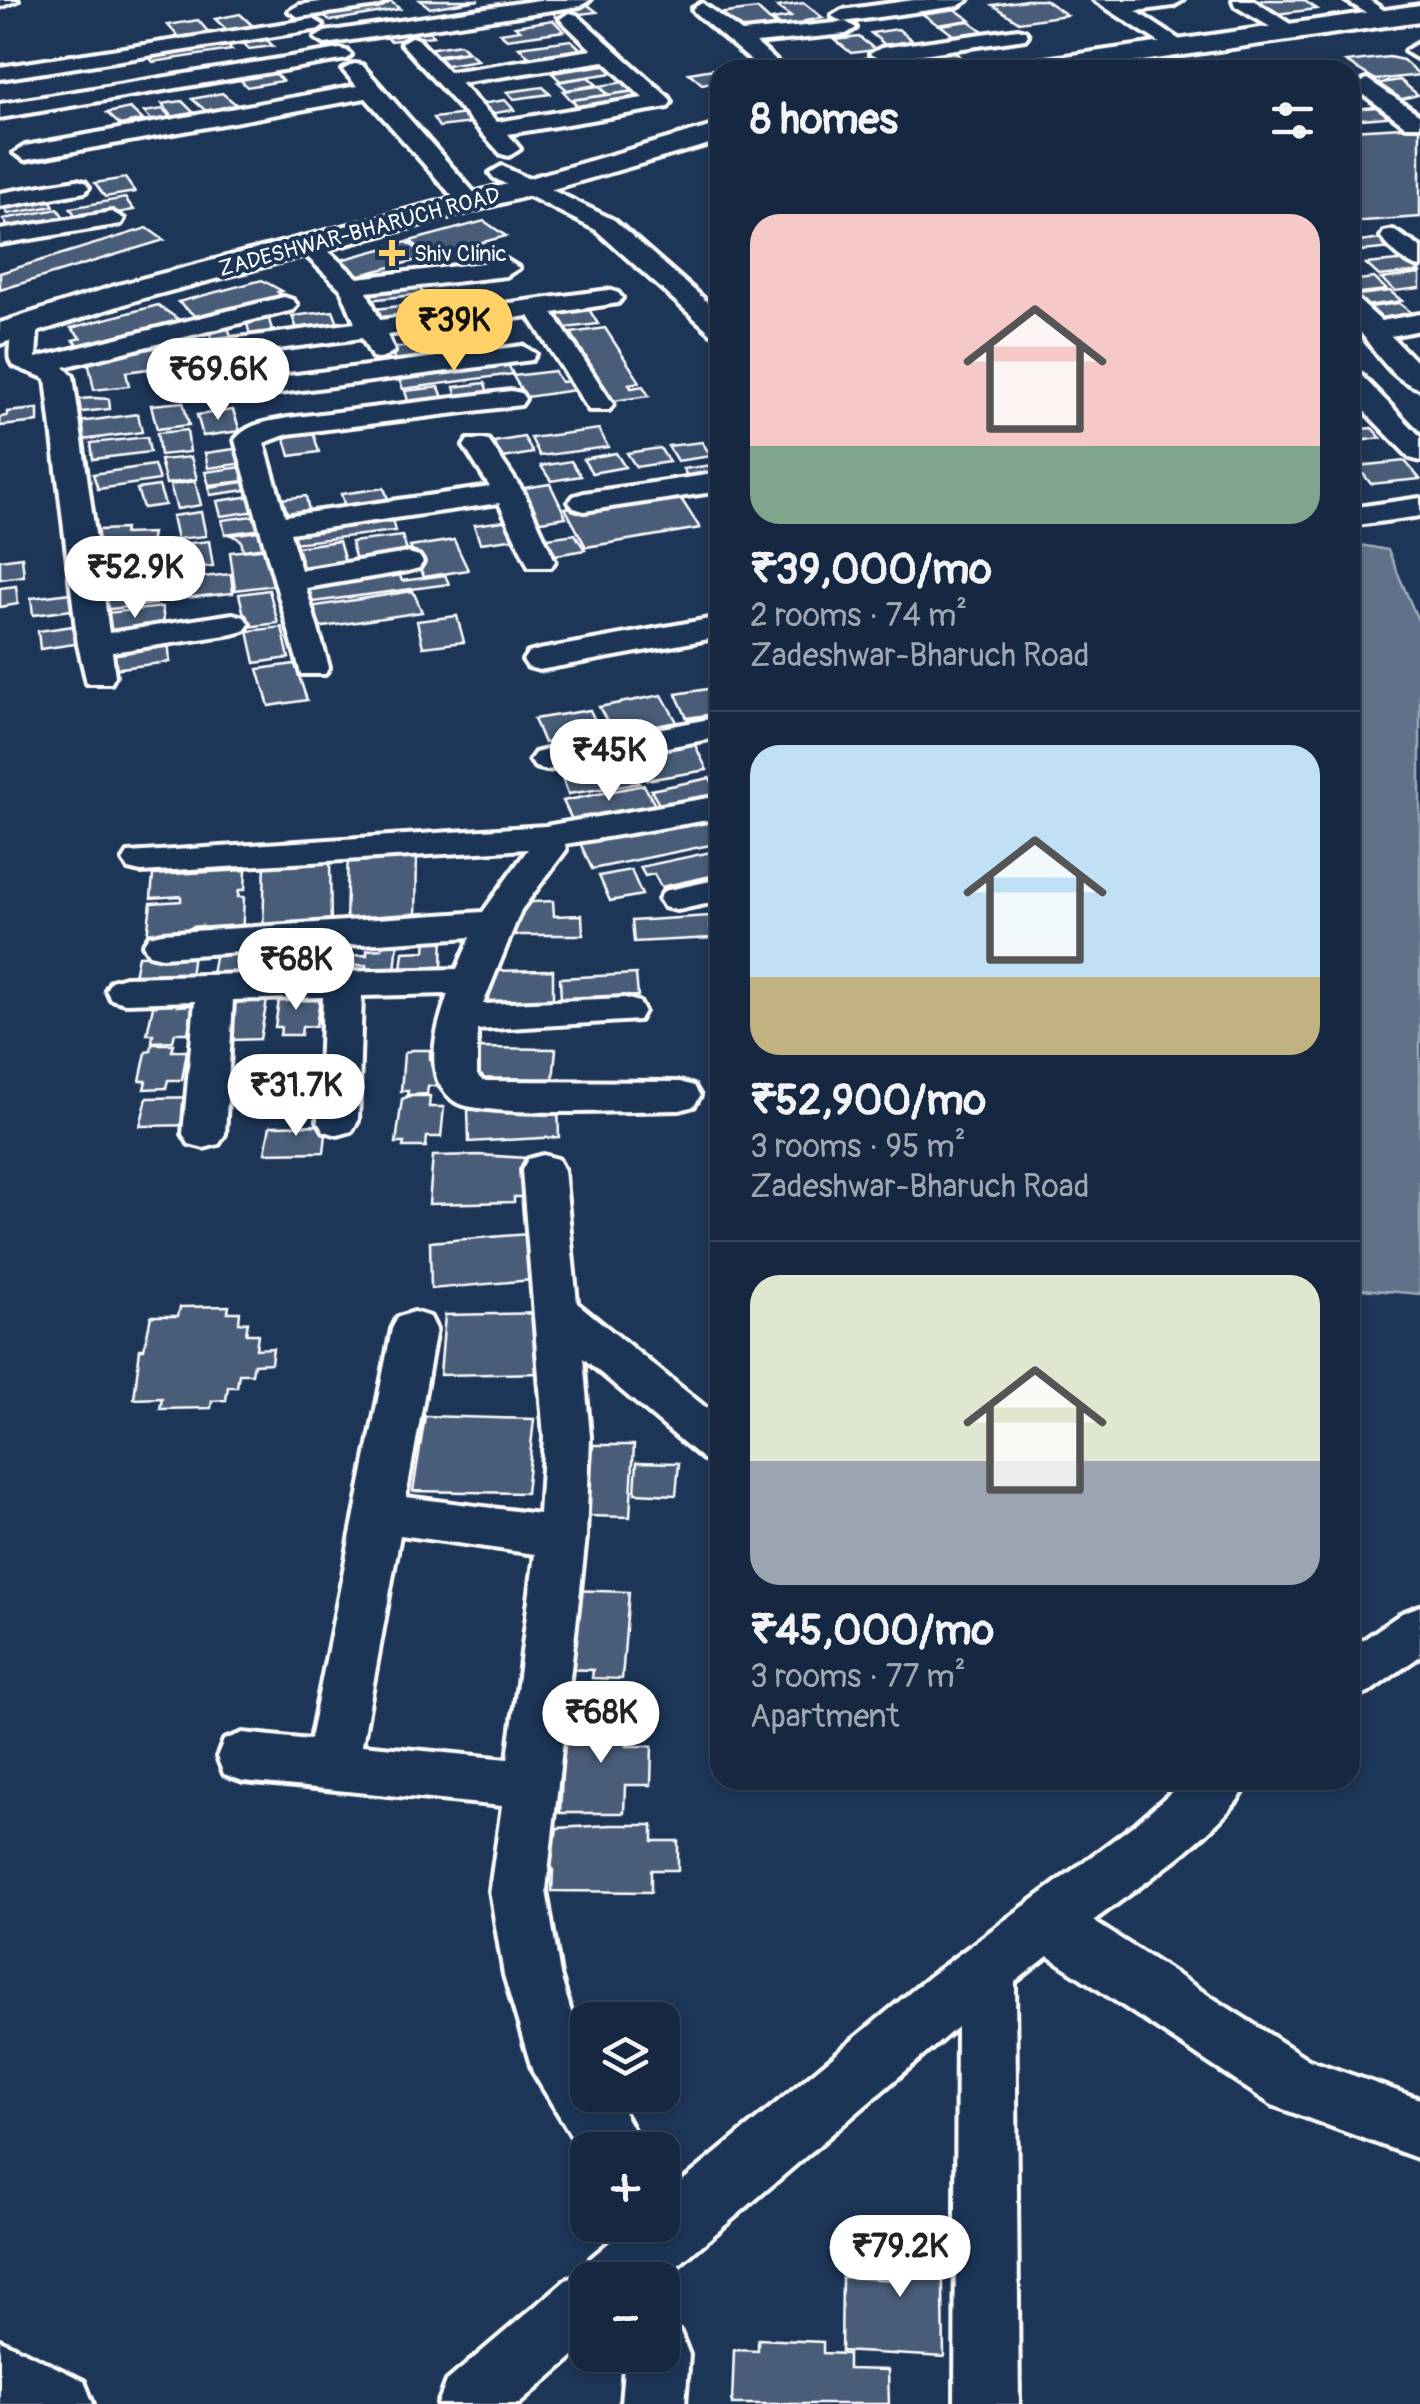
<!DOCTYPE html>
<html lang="en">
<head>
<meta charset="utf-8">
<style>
  :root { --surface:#162841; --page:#1f3048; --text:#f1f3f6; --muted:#9ea6b1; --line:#35445a; --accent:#ffd166 }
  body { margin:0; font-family:Pangolin,sans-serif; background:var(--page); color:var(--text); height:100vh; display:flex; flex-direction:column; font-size:38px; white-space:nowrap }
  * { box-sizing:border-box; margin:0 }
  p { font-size:32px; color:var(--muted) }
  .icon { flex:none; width:55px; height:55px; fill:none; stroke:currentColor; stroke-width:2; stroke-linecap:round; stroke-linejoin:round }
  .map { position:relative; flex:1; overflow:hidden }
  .drawer { position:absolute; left:710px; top:60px; width:650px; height:1730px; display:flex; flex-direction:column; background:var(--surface); border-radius:30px; box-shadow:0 2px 8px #0004,0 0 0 2px var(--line) }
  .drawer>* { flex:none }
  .fabs { position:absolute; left:570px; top:2002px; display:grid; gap:20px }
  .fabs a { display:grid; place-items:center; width:110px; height:110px; border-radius:20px; background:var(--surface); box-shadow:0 2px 8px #0004,0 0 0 2px var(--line); font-size:50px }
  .price { position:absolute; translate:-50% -85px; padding:0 22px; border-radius:35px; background:#fff; color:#222; font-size:32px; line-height:65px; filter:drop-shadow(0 2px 5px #0008) }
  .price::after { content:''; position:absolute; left:50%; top:60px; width:30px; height:22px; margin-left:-15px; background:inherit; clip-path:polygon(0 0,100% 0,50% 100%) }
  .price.current { background:var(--accent); color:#111 }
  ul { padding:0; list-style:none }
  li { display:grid; align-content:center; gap:20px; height:530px; padding:0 40px }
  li+li { border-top:2px solid var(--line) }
  li span { display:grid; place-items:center; height:310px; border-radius:30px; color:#555 }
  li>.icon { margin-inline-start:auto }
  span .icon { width:180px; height:180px; fill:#fffc; stroke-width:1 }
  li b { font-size:42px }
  h2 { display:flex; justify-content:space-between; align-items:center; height:120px; padding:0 40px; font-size:42px }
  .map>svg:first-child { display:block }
</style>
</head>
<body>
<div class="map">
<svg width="1420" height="2404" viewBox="0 0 1420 2404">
  <rect width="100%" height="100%" fill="#1d3557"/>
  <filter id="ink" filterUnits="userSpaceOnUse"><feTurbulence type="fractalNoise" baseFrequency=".01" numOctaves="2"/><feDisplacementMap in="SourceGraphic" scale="20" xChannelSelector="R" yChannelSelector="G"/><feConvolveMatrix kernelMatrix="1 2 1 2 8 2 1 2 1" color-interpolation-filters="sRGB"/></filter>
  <g filter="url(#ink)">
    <path fill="#617289" stroke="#a0aab8" stroke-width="2.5" d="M1350,543L1388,550L1420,625V1294L1350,1288Z"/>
    <g fill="#4a5d79" stroke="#fff" stroke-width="2.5">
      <path d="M420,0H479L430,8Z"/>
      <path d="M1026,0H1045L1067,15L1019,22L993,5Z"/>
      <path d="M1245,0H1303L1317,9L1268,15Z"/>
      <path d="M390,1L400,9L330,21L320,12Z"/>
      <path d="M584,2L597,12L556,17L550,6Z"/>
      <path d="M804,3L823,18L805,21L814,28L785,30L772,20L791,17L777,7Z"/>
      <path d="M949,5L970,20L938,25L917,10Z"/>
      <path d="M757,9L778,28L740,33L718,14Z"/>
      <path d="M240,14L254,27L228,31L215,19Z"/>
      <path d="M198,20L211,35L181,40L168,25Z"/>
      <path d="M553,20L564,31L507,39L500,33L520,30L515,26Z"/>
      <path d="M969,21L990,36L960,40L940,25Z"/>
      <path d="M427,28L433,36L390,41L382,31Z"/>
      <path d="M898,29L918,45L890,49L871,33Z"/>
      <path d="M263,36L273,46L249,49L240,39Z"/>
      <path d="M859,37L876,50L851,53L835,40Z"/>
      <path d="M571,40L586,54L533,61L519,47Z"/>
      <path d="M223,41L232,50L153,62L145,52Z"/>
      <path d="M460,44L467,51L433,56L427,49Z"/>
      <path d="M948,47L968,62L878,70L865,58Z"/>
      <path d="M469,52L478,60L441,66L432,58Z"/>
      <path d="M1389,57L1403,60L1420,75L1376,80L1346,62Z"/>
      <path d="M611,64L619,72L560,81L552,73Z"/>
      <path d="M713,69L720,75V81L702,84L689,73Z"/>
      <path d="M272,70L282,81L247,87L237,76Z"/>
      <path d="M588,77L597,85L567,90L558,82Z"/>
      <path d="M1400,80L1418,95L1395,101L1375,84Z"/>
      <path d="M630,81L640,90L609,95L599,86Z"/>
      <path d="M599,86L607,95L571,100L563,91Z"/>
      <path d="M543,87L550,94L514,99L507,92Z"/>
      <path d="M643,90L651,99L579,109L572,100Z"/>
      <path d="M222,93L237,105L206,111L192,99Z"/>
      <path d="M505,100L514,110L489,114L480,104Z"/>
      <path d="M182,101L195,114L174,118L162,104Z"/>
      <path d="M1388,106L1398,116L1362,119L1352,109Z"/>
      <path d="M130,108L143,120L120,125L107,113Z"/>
      <path d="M163,109L173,120L154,123L144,112Z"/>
      <path d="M466,114L472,123L439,127L433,118Z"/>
      <path d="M1420,126V217L1350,222V130Z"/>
      <path d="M125,178L135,192L105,197L95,183Z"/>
      <path d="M47,195L54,206L8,214L1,203Z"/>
      <path d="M125,198L134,210L79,220L70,208Z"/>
      <path d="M58,209L67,222L11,232L3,219Z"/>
      <path d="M484,221L506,236L476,244L481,247L430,256L410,241Z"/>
      <path d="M147,228L164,240L0,290V273Z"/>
      <path d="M1350,238L1359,242L1382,239L1392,248L1353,252Z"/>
      <path d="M407,242L429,257L353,277L333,262Z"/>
      <path d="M1409,260L1420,272L1379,276L1366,264Z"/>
      <path d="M1420,274V288L1395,291L1381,279Z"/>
      <path d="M1374,278L1387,290L1350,294V281Z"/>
      <path d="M262,280L282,291L278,292L285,297L200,320L178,302Z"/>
      <path d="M417,283L423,294L369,300L365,289Z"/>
      <path d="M1390,291L1402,301L1358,307L1350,299V296Z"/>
      <path d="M486,295L490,306L444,311L440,300Z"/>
      <path d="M431,302L438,317L374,325L367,310Z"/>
      <path d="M1399,303L1412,313L1375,319L1362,308Z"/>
      <path d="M158,305L185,324L84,350L73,340L81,338L71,328Z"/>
      <path d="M587,306L598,324L566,328L555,310Z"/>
      <path d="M333,311L340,329L299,334L292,316Z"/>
      <path d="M267,313L273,333L250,335L245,316Z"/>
      <path d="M227,326L234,342L214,344L208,329Z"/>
      <path d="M605,328L640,382L629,384L631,388L643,386L649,396L613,401L571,333Z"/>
      <path d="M468,339L474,356L396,364L391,348Z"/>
      <path d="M176,344L184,371L150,376L148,369L126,372L129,386L94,390L88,360Z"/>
      <path d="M505,359L513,374L403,389L396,373Z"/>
      <path d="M554,371L561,382L571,381L575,390L520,398L517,392L522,391L513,376Z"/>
      <path d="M485,383L488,394L457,397L454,387Z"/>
      <path d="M439,387L445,403L410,407L405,391Z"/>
      <path d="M93,398L109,399L110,409L72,413L71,400Z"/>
      <path d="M183,402L189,425L157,429L151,405Z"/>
      <path d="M38,409V422L0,426V417L7,416V412Z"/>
      <path d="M233,410L240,431L203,436L197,415Z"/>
      <path d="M138,414L142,432L82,440L79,422Z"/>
      <path d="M1372,428L1381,438L1350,442V430Z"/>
      <path d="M599,429L608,447L540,456L531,438Z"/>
      <path d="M187,430L190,452L160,455L157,433Z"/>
      <path d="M313,432L319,452L290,456L284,435Z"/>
      <path d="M147,437L150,452L93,459L91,443Z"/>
      <path d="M524,437L533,453L491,460L482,444Z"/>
      <path d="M702,442L711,456L677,461L668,446Z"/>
      <path d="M242,448L245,463L208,468L205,453Z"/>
      <path d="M660,448L669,462L636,467L627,453Z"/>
      <path d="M616,453L625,467L592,473L583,459Z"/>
      <path d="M191,457L197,479L166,484L160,460Z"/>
      <path d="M571,461L581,476L551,481L541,466Z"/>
      <path d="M1405,461L1420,479L1371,484L1357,466Z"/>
      <path d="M720,464V478L691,482L683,469Z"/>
      <path d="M154,465L159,480L98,489L93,474Z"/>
      <path d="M242,467L245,481L209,485L205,472Z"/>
      <path d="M195,481L201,505L177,509L170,485Z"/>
      <path d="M244,482L246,490L210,495L209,487Z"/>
      <path d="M550,484L566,517L528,523L512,490Z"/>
      <path d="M159,486L165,505L143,508L137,489Z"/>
      <path d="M384,488L391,507L347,513L341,494Z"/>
      <path d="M676,491L700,528L586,547L565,508Z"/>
      <path d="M253,496L257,511L221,516L217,501Z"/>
      <path d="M306,496L310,517L275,521L271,500Z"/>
      <path d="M201,512L206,536L177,539L172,516Z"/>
      <path d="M260,515L263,529L225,534L222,520Z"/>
      <path d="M391,515L395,531L294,543L290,526Z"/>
      <path d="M518,519L525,537L480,543L474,525Z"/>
      <path d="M125,529L124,534L152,533L149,548L109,549L110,544L94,545L98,530Z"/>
      <path d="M265,530L267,534L261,535L265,547L243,550L241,540L231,535Z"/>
      <path d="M575,534L585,550L543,557L534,540Z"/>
      <path d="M402,536L408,554L356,561L351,542Z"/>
      <path d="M454,540L468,570L424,577L410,547Z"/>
      <path d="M209,541L213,566L186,569L181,544Z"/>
      <path d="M339,541L345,562L294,569L288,548Z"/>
      <path d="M171,548L174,566L115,574L113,555Z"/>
      <path d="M270,548L276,585L235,590L230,552Z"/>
      <path d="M22,557L24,576L0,579V560Z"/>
      <path d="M398,571L402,581L445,575L449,584L298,604L293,585Z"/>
      <path d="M231,574L233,593L174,599L173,580Z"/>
      <path d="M154,584L156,604L101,610V590Z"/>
      <path d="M16,586L18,604L0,607V588Z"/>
      <path d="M269,590L278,623L247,627L239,594Z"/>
      <path d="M413,591L422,612L310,629L303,608Z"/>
      <path d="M78,592L80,609L33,615L31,598Z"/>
      <path d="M162,607L165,629L107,636L106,613Z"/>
      <path d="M457,616L464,642L423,647L417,621Z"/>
      <path d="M80,625L82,643L40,649L38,631Z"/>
      <path d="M282,627L289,658L255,663L248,631Z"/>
      <path d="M168,640L170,662L112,669L110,647Z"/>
      <path d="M295,664L307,700L269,706L258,669Z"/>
      <path d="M720,687V713L687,718L676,694Z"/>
      <path d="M662,695L677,722L614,734L599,707Z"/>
      <path d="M590,710L601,733L544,743L534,719Z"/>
      <path d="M694,743L707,770L646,780L633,753Z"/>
      <path d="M629,758L639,783L568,794L559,768Z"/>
      <path d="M710,778L720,795L661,808L651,790Z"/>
      <path d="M644,785L656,807L574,824L563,801Z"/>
      <path d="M708,818L714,829L720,828V843L592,869L580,843Z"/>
      <path d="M417,848L416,922L346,924L348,852Z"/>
      <path d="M720,850V859L717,860L720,874L661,887L654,874L645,876L640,867Z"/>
      <path d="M330,854L331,929L263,935L265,859Z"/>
      <path d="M246,870L245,890H239L238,897H244L242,938L200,941L202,926L192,927L189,941L146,944L151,903L181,901V896L151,898L153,875Z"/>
      <path d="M631,870L642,895L610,901L599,876Z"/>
      <path d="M553,901L554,916L582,915L583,935H512V903Z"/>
      <path d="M709,916L712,938L634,942L632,921Z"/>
      <path d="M443,931L442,968L401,970L403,952L425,951L426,938Z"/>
      <path d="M352,940L351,951L337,954L335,974H320L323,941Z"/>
      <path d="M398,940L395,972L366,973V965L342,966L343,956L367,955V950L382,949V941Z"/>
      <path d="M217,946L278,948L277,959L259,960L258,965L281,964L280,974L211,980Z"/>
      <path d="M193,954L189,984L132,986L138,956Z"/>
      <path d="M314,955L312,976L282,977L285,956Z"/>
      <path d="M553,970V1000L475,1002L476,971Z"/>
      <path d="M636,974L638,996L561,1000L560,978Z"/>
      <path d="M285,992H306L305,999H320L316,1026L302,1027L301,1035H280L281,1027H275L279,1000H284Z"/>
      <path d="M268,995L260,1039L233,1040L234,1032H227L231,1003H237L238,996Z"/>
      <path d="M180,998L178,1006L193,1005L188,1033H175L173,1041L152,1042L153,1034H147L153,1006H157L159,999Z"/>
      <path d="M152,1044H174L172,1051H187L182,1080H168L166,1088L144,1089L146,1081H140L146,1052L151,1051Z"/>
      <path d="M477,1048L556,1049L553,1081L472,1080Z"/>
      <path d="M411,1050H430V1059H442L440,1086H428L427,1094L407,1095L408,1091H401L404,1054Z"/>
      <path d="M409,1096H430L429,1107H444L441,1137H427L426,1147H403L404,1143H396L402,1099Z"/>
      <path d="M206,1097L201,1125L140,1126L147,1098Z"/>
      <path d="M558,1105L559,1137L469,1142L468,1110Z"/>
      <path d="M327,1125L324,1152L265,1153L270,1126Z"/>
      <path d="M479,1155L527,1158L525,1197H514V1202L429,1204L433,1156Z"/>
      <path d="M528,1234L532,1280L431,1289L430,1242Z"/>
      <path d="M229,1306L228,1312H240L239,1323L248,1322L246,1334H258L256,1349L273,1348L271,1363L254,1364L252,1374H239L237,1387H228L226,1400L212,1401L211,1408L160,1409L162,1398L134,1399L140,1349H144L151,1316H178L180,1307Z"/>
      <path d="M545,1313L544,1373L440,1375L445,1315Z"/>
      <path d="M425,1416L534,1419L526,1493L413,1491Z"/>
      <path d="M593,1445H634L630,1517L585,1516L584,1460H592Z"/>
      <path d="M637,1462L679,1463L676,1495L635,1493Z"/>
      <path d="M568,1590L629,1592L622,1679L592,1678L593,1670L561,1669Z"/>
      <path d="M565,1718H628L627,1746H652L651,1785H625L624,1813H560Z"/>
      <path d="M611,1825H653V1841H678V1870H651V1892L552,1891L553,1870H529L532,1835H556L557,1828Z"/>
      <path d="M900,2220L942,2222L944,2357L841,2351L842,2277L900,2280Z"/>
      <path d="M758,2339L823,2342V2353L848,2354V2369L888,2370L889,2404H732L734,2350L758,2351Z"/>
    </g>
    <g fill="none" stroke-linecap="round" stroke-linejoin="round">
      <defs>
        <g id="minor">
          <path d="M0,0H18L0,7Z"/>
          <path d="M334,0H388L378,6L299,17L289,11L299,5Z"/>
          <path d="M539,0H590L580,6L325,44L315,38L325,32Z"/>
          <path d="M914,0H968L958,6L842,22L832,16L842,10Z"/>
          <path d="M1094,0H1183L1173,6L1136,11L1192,48L1188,52H1174Z"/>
          <path d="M1233,0H1253L1301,31L1298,35H1284L1235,6Z"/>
          <path d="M1345,0H1369L1395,18L1385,24Z"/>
          <path d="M702,3L742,32L846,22L856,28L846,34L756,43L786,70H762L695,13L692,9Z"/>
          <path d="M570,13L577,15L668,97L671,102L668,107L508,134L520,149L509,156L501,154L401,43L411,37L418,39L449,72L592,50L560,19ZM604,61L643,98L497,122L460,83Z"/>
          <path d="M313,19L323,25L320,29L0,79V67Z"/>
          <path d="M1018,29L1025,31L1028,35L1025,39L881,60L870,54L881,48Z"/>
          <path d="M1420,42V60L1405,51Z"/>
          <path d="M340,49L347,51L351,55L347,59L0,118V104Z"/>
          <path d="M354,64L362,65L478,197L482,202L478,207H462L366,98L25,160L14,153L25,146L357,86L343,70Z"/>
          <path d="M1367,79L1420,115V126H1406L1359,91L1356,86Z"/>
          <path d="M502,166L614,220L720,313V335L711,333L596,230L494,178L490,173Z"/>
          <path d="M77,180L85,182L89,187L85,192L0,207V193Z"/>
          <path d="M112,212L124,219L121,224L0,244V230Z"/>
          <path d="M1393,230L1420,247V267C1405,264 1390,249 1381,237L1384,232Z"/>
          <path d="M306,237L315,239L358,278L506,260L519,268L506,276L367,292L380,320L609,290L618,293L622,298L618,303L553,313L613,404L609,410H589L529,316L387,335L394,351L381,359L372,357L362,338L215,357L206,355L202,349L206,343L215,341L355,323L341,289L294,244Z"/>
          <path d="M284,297L293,300L297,305L293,310L64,367L73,376L109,633L233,614L244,617L249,624L244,631L233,634L112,652L115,676L111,683H87L78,645L46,379C5,360 7,375 12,325L25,317L34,319L38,325L36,358Z"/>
          <path d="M1350,298L1359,301L1381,321L1420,314V330L1391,336L1420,366V388C1387,380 1371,341 1350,320Z"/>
          <path d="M523,346L536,354L532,360L225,400L211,392L225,384Z"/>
          <path d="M1350,372L1360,374L1420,436V461L1410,458L1350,396Z"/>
          <path d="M511,391L521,393L525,399L521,405L288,434L264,443L285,516L490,487L464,446L468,440H488L524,493L555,561L551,567H529L499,503L290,533L301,570L408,553L419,556L423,562L419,568L408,571L306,588L329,667L325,674H301L235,440C248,423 268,422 288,418Z"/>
          <path d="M720,473V491L584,511L574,508L569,502L574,496L584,493Z"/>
          <path d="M1420,498V516L1350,526V508Z"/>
          <path d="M720,617V637L539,670L528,667L523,660L528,653L539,650Z"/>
          <path d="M720,717V737L547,770L535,767L530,760L535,753L547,750Z"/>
          <path d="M720,796V818L565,844L566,850L521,910L483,1004L625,998L639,1002L644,1011L639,1020L477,1030V1075L483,1081L680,1082L694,1086L700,1096L694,1106L680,1110C639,1110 483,1118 456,1102C449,1098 439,1086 437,1078C429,1051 440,1019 448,994L362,996L358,1121L352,1131L338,1135L324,1131L318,1121L323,997L233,1000L225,1134L219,1144L204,1148L189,1144L183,1134L195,1001L125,1003L111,999L106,990L111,981L125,977L457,969L471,937L162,957L149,954L143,945L149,936L162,933L483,912L528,849L141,872L128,869L123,861L128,853L545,826Z"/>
          <path d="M720,879V901L677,910L664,907L659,899L664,891Z"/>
          <path d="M543,1155L558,1159L564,1170L577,1303L720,1419V1465L703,1459L583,1358L590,1437L586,1537L546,1890L560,1975L579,2039L588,2052V2095H614L644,2150H588V2163L533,2072L504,1975L490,1890L502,1806L243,1781L224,1774L217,1757L224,1740L243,1733L310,1740L392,1329L398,1317L414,1312L430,1317L436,1329L406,1497L539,1514L544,1437L522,1170L528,1159ZM400,1535L535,1554L508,1759L362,1745Z"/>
          <path d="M1420,1606V1656L1368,1693L1350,1699V1649L1402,1613Z"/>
          <path d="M1185,1780H1250C1228,1828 1137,1888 1093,1921L1309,2060L1420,2099V2159L1272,2105L1048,1956L1015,1982L1019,2404H955L957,2027L661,2280H588V2344L519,2404H438L447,2381L566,2280L585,2272L591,2258L630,2225H662V2198L930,1976L1135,1824Z"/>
          <path d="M662,2325L680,2332L689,2355L685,2404H621L625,2355H662Z"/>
          <path d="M0,2340L84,2381L93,2404H0Z"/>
        </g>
        <g id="major">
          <path d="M1420,5V21L1079,70H1011L1024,62Z"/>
          <path d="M720,124V141L539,193L140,299L0,344V323L118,285L519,181Z"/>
        </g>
      </defs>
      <use href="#minor" stroke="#fff" stroke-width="8"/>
      <use href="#major" stroke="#fff" stroke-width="8"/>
      <use href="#minor" fill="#1d3557" fill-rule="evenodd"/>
      <use href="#major" fill="#1d3557" fill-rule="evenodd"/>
    </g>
  </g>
  <path fill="#ffd166" stroke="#1d3557" stroke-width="4" d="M387 238h10v10h10v10h-10v10h-10v-10h-10v-10h10z"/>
  <g text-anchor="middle" stroke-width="8" stroke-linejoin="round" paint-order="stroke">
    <g font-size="22" fill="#fff" stroke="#1d3557">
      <text transform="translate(359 231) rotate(-15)" y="8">ZADESHWAR-BHARUCH ROAD</text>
    </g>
    <g font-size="22" fill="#fff" stroke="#1d3557" text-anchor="start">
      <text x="414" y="261">Shiv Clinic</text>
    </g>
  </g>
</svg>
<div class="fabs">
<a><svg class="icon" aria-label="layers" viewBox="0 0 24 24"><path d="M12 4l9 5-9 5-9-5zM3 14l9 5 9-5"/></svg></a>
<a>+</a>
<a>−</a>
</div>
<b class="price current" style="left:454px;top:374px">₹39K</b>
<b class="price" style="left:218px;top:423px">₹69.6K</b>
<b class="price" style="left:135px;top:621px">₹52.9K</b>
<b class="price" style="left:609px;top:804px">₹45K</b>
<b class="price" style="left:296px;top:1013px">₹68K</b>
<b class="price" style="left:296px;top:1139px">₹31.7K</b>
<b class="price" style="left:601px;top:1766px">₹68K</b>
<b class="price" style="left:900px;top:2300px">₹79.2K</b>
<section class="drawer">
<h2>8 homes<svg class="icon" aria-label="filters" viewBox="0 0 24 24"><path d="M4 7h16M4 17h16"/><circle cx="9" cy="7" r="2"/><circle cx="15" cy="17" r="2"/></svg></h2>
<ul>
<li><span style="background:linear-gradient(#f6c9c9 75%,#7fa58c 0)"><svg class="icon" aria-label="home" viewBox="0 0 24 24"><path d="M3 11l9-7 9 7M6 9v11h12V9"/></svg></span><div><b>₹39,000/mo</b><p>2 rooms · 74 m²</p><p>Zadeshwar-Bharuch Road</p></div></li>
<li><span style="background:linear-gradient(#bfe0f5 75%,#c2b280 0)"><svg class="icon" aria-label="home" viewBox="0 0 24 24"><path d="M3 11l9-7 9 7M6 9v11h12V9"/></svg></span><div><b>₹52,900/mo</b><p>3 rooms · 95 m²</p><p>Zadeshwar-Bharuch Road</p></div></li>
<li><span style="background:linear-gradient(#dfe7d0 60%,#9aa5b1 0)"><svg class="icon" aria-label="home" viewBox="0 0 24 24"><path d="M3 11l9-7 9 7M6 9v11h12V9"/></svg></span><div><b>₹45,000/mo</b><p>3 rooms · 77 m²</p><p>Apartment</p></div></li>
</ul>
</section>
</div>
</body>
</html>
